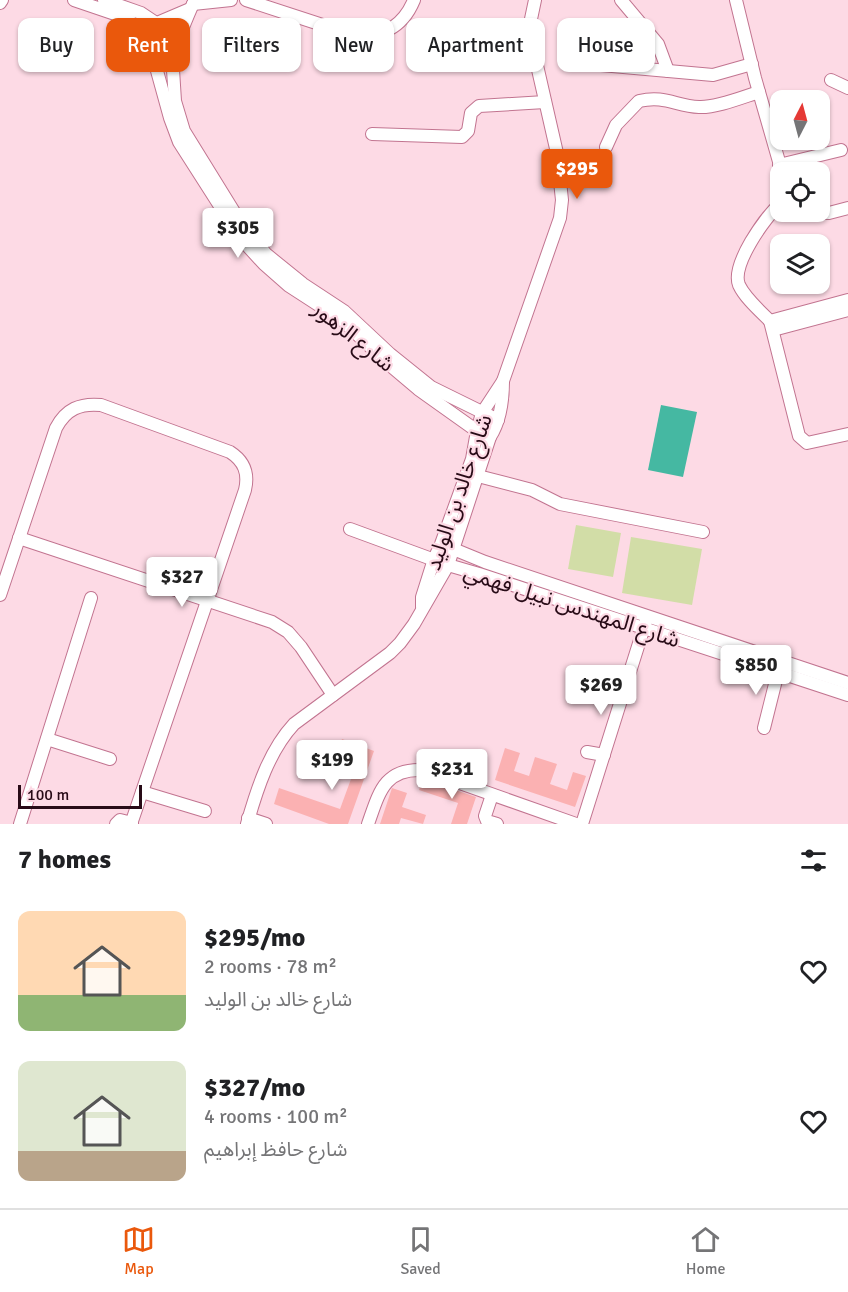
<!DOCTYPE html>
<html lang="en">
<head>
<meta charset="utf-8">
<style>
  :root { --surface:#fff; --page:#f6f6f6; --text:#202124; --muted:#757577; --line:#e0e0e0; --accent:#ea580c }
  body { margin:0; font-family:Signika,"Noto Sans Arabic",sans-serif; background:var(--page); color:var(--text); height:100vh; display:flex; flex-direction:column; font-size:22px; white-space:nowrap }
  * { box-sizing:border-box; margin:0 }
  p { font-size:20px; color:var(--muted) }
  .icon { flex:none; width:33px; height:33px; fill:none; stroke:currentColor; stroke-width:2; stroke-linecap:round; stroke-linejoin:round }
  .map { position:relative; height:824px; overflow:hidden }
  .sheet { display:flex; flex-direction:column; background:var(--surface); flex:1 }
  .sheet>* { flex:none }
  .banner { position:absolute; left:18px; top:18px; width:813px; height:54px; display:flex; gap:12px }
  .needle { width:39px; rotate:6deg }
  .tools { position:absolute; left:770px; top:90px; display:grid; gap:12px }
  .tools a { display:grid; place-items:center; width:60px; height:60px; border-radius:12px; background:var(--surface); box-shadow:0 2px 4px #0004; font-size:30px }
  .scale { position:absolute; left:18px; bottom:15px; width:124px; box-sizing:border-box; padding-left:6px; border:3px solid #280b17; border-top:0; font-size:16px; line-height:21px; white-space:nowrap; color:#280b17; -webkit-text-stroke:4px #fddae5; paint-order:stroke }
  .price { position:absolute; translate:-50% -51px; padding:0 14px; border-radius:6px; background:#fff; color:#222; font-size:20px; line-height:39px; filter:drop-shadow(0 2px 3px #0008) }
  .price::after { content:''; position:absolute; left:50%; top:36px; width:18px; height:14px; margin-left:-9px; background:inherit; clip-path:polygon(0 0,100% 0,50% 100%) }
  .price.on { background:var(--accent); color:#fff }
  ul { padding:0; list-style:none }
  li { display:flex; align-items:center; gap:18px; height:150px; padding:0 18px }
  li span { display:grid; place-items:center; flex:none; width:168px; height:120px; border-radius:12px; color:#555 }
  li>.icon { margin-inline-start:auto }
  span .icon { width:72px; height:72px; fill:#fffc; stroke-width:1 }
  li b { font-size:26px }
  h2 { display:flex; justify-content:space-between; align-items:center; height:72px; padding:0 18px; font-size:26px }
  .chip { padding:0 21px; border-radius:12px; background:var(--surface); box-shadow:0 2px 4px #0004; font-size:21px; line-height:54px }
  .chip.on { background:var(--accent); color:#fff }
  .tabs { display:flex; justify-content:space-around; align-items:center; height:84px; border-top:2px solid var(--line); background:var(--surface); font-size:16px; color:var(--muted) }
  .tabs a { display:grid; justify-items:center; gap:3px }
  .tabs .on { color:var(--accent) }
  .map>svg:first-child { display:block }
</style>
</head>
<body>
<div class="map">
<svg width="848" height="824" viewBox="0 0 848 824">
  <rect width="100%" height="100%" fill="#fddae5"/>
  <g fill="#d2dda7">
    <path d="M576,525L621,533L613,577L568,569Z"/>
    <path d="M631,537L702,549L692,605L622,593Z"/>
  </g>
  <path fill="#45b8a2" d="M661,405L697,412L683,477L648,470Z"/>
  <g fill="#fbb1b2">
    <path d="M342,739L374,751L348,824H329L274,804L279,788L340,809L358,760L338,753Z"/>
    <path d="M505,748L520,753L514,771L529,776L535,757L557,764L550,784L567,790L573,772L586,776L575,807L495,780Z"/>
    <path d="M423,779L476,797L467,824H451L458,803L419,790Z"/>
    <path d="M392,788L407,793L402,807L426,815L423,824L401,818L399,824H380Z"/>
  </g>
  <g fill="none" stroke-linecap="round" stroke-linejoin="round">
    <defs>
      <g id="minor">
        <path d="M74,0L127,18L141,32L154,60L170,118L179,142L241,239L264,264L289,286L343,321L386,362L418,389L477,431L490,437"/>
        <path d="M104,0L141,13L156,23L165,34L172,54L175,101L184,131L239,220L266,254L303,284L344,311L390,354L431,387L498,420"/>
        <path d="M246,0L350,34C379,39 402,29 414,0"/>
        <path d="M621,0L658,44L668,71"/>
        <path d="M736,0L755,78L782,172"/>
        <path d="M0,3L2,0"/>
        <path d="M193,4L231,0"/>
        <path d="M150,26L190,9"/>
        <path d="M154,60H166C175,53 187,14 195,0"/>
        <path d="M601,65L713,75L752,64"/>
        <path d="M831,80L848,88"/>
        <path d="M372,134L462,137L468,131L471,113L479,106L545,102"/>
        <path d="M606,147L616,125L639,101C665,95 676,106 699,107C716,108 743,97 759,92"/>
        <path d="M779,165L841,150"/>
        <path d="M780,204C765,217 731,265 739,285C745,298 760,311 770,321L848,300"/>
        <path d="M807,212L829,213L848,208"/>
        <path d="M770,321L799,436L807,443L848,434"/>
        <path d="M773,330L848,310"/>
        <path d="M478,476L532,490L560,504L703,532"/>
        <path d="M350,529L448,565L479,574L848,695"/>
        <path d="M19,538L272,622L288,632L301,647L333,695"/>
        <path d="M446,546L485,562L848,683"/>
        <path d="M0,595L56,428C66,409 80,403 101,405L230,452C244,461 249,473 245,490L131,824"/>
        <path d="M422,607V597L434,559L441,544L472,459L477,431L482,413L503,381L560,218L562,200L557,153L531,39V19L535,0"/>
        <path d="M764,728L778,672"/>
        <path d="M47,739L110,759"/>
        <path d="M587,752L604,755"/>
        <path d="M142,792L205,811"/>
        <path d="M492,795L485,816L487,821L497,824"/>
        <path d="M248,818L266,824"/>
        <path d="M20,824L91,598"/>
        <path d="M116,824L120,820L132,823"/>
        <path d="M247,824C257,789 269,751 294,724L390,653L400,643L414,624L448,565L490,437C501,420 503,400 503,381"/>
        <path d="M368,824C379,793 384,768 423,770L576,824"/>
        <path d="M582,824L646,621"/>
      </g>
    </defs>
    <use href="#minor" stroke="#c27490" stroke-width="14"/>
    <use href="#minor" stroke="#fff" stroke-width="12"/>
  </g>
  <g text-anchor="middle" stroke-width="4.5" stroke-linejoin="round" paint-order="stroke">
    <g font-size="22" fill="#280b17" stroke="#fddae5">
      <text transform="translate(354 336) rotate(39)" y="8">شارع الزهور</text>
      <text transform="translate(458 492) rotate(-71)" y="8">شارع خالد بن الوليد</text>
      <text transform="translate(572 605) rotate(18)" y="8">شارع المهندس نبيل فهمي</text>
    </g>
  </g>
</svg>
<div class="tools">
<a><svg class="needle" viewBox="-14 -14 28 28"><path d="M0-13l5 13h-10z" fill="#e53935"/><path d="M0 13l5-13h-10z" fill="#757577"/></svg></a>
<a><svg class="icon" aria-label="locate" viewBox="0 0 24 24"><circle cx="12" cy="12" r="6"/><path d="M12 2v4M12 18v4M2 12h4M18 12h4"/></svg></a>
<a><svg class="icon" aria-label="layers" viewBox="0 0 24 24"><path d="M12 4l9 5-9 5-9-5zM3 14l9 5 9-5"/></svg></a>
</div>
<div class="scale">100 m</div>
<b class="price on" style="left:577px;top:200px">$295</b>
<b class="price" style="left:238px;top:259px">$305</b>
<b class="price" style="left:182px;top:608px">$327</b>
<b class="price" style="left:756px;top:696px">$850</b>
<b class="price" style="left:601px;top:716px">$269</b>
<b class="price" style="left:332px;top:791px">$199</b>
<b class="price" style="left:452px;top:800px">$231</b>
<div class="banner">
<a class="chip">Buy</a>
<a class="chip on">Rent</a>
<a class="chip">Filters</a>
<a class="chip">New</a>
<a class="chip">Apartment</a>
<a class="chip">House</a>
</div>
</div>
<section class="sheet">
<h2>7 homes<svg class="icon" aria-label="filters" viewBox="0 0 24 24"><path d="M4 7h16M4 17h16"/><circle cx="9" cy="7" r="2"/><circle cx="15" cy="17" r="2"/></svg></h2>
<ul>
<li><span style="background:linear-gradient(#ffd9b3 70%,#8fb573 0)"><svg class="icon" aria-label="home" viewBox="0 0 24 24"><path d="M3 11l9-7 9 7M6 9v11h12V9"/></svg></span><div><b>$295/mo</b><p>2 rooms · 78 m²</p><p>شارع خالد بن الوليد</p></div><svg class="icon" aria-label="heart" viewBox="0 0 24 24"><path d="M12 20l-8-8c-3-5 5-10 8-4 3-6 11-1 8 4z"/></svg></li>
<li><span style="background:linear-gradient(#dfe7d0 75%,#b9a48a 0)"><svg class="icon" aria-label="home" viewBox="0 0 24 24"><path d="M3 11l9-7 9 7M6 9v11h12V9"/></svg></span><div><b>$327/mo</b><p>4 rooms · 100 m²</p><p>شارع حافظ إبراهيم</p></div><svg class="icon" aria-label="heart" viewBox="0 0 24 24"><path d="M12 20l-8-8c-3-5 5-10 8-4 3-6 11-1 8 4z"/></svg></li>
</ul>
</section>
<nav class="tabs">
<a class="on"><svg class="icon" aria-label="map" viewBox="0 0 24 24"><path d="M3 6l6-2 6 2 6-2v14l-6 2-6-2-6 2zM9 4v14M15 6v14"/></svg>Map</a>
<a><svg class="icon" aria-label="saved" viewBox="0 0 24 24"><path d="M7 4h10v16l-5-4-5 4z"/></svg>Saved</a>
<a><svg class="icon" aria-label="home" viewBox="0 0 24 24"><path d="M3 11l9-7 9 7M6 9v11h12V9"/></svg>Home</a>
</nav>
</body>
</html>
